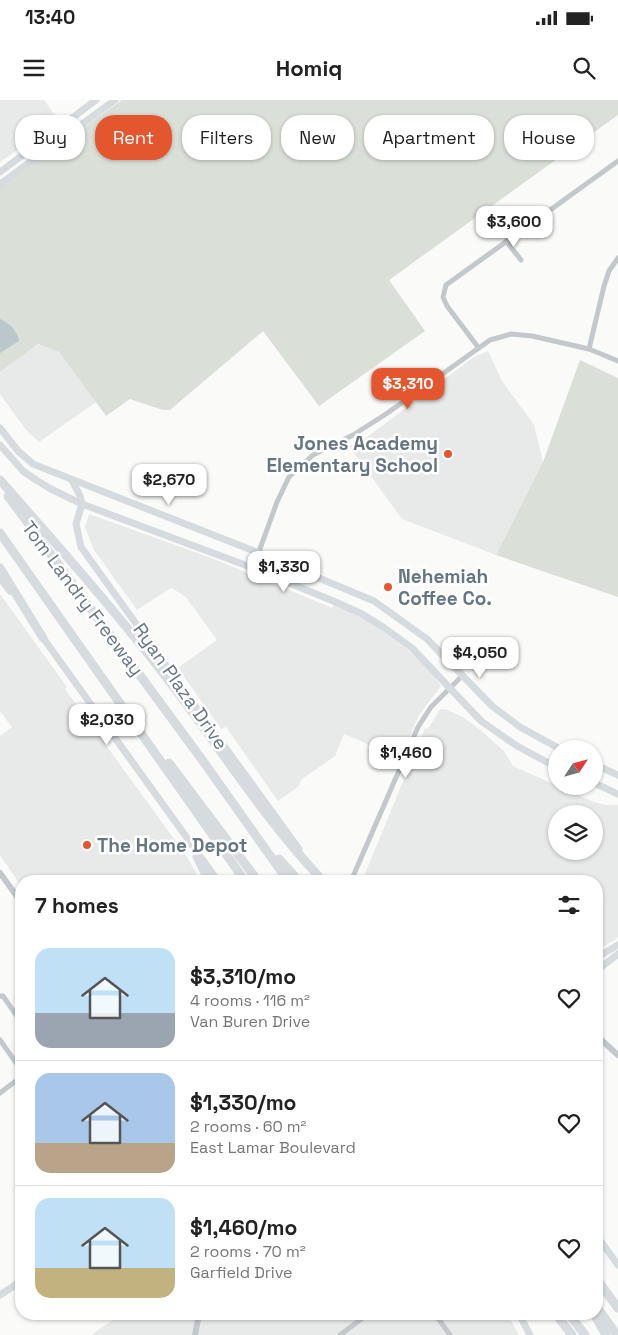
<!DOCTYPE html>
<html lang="en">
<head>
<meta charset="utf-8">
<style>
  :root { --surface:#fff; --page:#f6f6f6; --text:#222; --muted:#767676; --line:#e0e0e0; --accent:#e4572e }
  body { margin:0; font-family:"Space Grotesk",sans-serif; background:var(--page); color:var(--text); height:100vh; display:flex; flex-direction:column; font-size:19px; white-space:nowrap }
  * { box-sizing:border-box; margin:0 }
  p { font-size:16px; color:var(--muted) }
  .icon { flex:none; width:28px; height:28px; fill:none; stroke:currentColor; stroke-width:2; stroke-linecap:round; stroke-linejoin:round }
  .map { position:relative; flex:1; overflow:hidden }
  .drawer { position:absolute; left:15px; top:775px; width:588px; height:445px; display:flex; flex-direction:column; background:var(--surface); border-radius:20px; box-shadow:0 1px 4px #0004 }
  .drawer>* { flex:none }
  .guide { position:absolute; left:15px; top:15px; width:589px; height:45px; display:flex; gap:10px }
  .needle { width:32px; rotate:54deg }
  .buttons { position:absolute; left:548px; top:640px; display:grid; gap:10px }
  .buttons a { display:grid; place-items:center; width:55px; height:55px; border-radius:50%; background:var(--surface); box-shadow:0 1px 4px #0004; font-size:25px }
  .price { position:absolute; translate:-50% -42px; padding:0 11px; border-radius:10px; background:#fff; color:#222; font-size:16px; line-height:32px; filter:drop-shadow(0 1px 2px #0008) }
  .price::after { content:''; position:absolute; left:50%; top:30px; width:15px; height:11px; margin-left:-8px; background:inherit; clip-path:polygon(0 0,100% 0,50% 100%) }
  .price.selected { background:var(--accent); color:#fff }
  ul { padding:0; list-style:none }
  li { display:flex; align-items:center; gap:15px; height:125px; padding:0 20px }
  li+li { border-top:1px solid var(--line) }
  li span { display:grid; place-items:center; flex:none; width:140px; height:100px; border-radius:15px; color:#555 }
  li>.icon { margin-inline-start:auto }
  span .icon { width:60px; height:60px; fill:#fffc; stroke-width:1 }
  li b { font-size:21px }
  h2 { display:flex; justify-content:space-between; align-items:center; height:60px; padding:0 20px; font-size:21px }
  .pill { padding:0 18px; border-radius:20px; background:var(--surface); box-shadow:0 1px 4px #0004; font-size:18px; line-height:45px }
  .pill.selected { background:var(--accent); color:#fff }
  .status { display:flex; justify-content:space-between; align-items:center; height:35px; padding:0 25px; background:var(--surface); direction:ltr }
  .status svg { height:14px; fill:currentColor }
  header { display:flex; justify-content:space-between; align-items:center; height:65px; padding:0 20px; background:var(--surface); font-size:22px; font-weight:700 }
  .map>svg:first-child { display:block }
</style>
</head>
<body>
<div class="status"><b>13:40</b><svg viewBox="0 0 49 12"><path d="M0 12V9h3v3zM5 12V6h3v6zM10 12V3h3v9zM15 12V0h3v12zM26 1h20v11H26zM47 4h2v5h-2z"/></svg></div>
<header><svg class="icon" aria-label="menu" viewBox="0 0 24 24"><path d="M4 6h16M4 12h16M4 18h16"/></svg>Homiq<svg class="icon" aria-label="search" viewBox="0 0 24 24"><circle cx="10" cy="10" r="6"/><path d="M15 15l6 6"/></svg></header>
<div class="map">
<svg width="618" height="1235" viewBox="0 0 618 1235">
  <rect width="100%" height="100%" fill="#fafaf8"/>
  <g fill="#e8e9e9" fill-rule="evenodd">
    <path d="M0,0H44L59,21L0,62Z"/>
    <path d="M38,244L59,252L96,302L39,342L26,330L0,294V272Z"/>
    <path d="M488,251L502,281L534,325L543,362L496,455L402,419L349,346L367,337L474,257Z"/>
    <path d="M89,414L214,459L332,508L334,504L368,521L403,546L429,569L441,586L419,615L400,658L344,634L335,656L302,679L298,687L278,701L226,627L221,629L178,568L217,540L185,496L171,488L137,510L94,450L85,427Z"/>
    <path d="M0,494L67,587L65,589L185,754L201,781H21V786L0,755V636L12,627L0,611Z"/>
    <path d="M440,609H445L463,617L478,628L504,651L513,666L594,702L605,705H618V837L616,839L596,851V781H369L368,778L364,776L425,628L428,629ZM556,714H594V751H556Z"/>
    <path d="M121,1214H507L519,1235H91Z"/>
  </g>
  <g fill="#dadfd7">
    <path d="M122,0H618V15L389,180L425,231L319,306L263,231L170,310H163L130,299L106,316L59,252L38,244L0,272V87Z"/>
    <path d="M580,260L618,278V497L496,455L543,362Z"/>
  </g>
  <path fill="#bbc7cb" d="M0,219C9,222 18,232 19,241L0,253Z"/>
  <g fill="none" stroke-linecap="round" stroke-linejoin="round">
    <g stroke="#c3c8cc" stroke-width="5">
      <path d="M506,141L521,160"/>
      <path d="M478,247L447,206L443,197L446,185L618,61"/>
      <path d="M589,249L604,186L609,171L618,158"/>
      <path d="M253,468L277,402L289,377L313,355L353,335L386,314L490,240L511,234L532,236L589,249L618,261"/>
      <path d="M351,781L418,627L431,607L462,576"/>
      <path d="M0,896H3L21,922"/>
      <path d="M0,940L21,970"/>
      <path d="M0,993L21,977"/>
      <path d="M435,1214L450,1235"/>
      <path d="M340,1235L368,1214"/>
    </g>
    <g stroke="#c3c8cc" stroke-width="6">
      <path d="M0,773L21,802"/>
      <path d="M596,935L618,955"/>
      <path d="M195,1235L199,1214"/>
    </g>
    <g stroke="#d6dbdf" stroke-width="7">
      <path d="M0,72L96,0"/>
      <path d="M0,84L115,0"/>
      <path d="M0,328L18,351L33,364L259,453L374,501L427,539L492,606L520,627L560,649"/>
      <path d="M0,345L23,371L36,380L51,389L82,404L253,468L338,503L362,514L383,527L412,548L481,621L517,646L556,667"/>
      <path d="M72,380L80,396L82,404L76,424L81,447L198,610L299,749"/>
      <path d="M0,478L10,491"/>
      <path d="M41,535L218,781"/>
      <path d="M594,664L618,675"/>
      <path d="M594,683L618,694"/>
      <path d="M196,757L208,781"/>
      <path d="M596,858L618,845"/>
      <path d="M596,871L618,854"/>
      <path d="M596,1135L618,1165"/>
      <path d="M0,1195L21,1181"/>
      <path d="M519,1214L530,1235"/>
    </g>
    <g stroke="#d6dbdf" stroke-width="9">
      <path d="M0,380C59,447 119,515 173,586C223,652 266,721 323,781"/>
      <path d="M8,396L203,661L288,781"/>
      <path d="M0,433L245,781"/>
      <path d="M0,468L43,538"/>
      <path d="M169,663L258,781"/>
      <path d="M279,759L299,781"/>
      <path d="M596,1178L618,1208"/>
      <path d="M596,1206L617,1235"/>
      <path d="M556,1214L572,1235"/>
      <path d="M569,1214L585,1235"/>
      <path d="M594,1214L606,1235"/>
    </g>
  </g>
  <g fill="#e4572e" stroke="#fff" stroke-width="2">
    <circle cx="448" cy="354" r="5"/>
    <circle cx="388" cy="487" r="5"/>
    <circle cx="87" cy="745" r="5"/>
  </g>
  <g text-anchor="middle" stroke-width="5" stroke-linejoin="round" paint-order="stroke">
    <g font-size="19" font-weight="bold" fill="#657683" stroke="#fff" text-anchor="start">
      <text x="438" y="350" text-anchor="end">Jones Academy<tspan x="438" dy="22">Elementary School</tspan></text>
      <text x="398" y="483">Nehemiah<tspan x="398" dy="22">Coffee Co.</tspan></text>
      <text x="97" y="752">The Home Depot</text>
    </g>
    <g font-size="19" fill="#657683" stroke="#fff">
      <text transform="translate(83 498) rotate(53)" y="7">Tom Landry Freeway</text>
      <text transform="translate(181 586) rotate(55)" y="7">Ryan Plaza Drive</text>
    </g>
  </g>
</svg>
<div class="buttons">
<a><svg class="needle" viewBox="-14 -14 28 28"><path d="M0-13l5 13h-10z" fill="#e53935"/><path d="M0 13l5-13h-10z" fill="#767676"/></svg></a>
<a><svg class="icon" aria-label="layers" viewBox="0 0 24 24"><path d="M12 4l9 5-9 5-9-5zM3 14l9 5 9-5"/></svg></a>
</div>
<b class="price" style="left:514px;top:148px">$3,600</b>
<b class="price selected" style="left:408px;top:310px">$3,310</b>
<b class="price" style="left:169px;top:406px">$2,670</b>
<b class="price" style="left:284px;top:493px">$1,330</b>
<b class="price" style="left:480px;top:579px">$4,050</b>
<b class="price" style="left:107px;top:646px">$2,030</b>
<b class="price" style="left:406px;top:679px">$1,460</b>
<div class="guide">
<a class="pill">Buy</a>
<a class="pill selected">Rent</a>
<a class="pill">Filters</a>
<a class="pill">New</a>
<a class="pill">Apartment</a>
<a class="pill">House</a>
</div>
<section class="drawer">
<h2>7 homes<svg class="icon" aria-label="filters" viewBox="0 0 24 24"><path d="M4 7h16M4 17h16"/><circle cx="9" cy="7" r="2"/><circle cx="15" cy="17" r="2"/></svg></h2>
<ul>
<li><span style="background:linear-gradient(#bfe0f5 65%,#9aa5b1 0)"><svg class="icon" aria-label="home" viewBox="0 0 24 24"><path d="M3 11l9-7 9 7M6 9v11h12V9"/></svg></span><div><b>$3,310/mo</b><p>4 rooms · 116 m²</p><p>Van Buren Drive</p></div><svg class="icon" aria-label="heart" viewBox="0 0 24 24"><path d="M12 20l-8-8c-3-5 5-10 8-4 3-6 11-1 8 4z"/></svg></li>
<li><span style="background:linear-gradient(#a9c7e8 70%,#b9a48a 0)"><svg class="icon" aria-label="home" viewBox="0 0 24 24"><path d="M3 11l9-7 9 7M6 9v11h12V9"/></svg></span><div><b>$1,330/mo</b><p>2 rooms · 60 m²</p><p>East Lamar Boulevard</p></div><svg class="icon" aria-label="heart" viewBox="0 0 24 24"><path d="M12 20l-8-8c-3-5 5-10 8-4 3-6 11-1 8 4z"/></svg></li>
<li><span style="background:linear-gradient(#bfe0f5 70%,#c2b280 0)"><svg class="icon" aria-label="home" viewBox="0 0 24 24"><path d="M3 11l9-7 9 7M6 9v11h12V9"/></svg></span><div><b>$1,460/mo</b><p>2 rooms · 70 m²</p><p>Garfield Drive</p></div><svg class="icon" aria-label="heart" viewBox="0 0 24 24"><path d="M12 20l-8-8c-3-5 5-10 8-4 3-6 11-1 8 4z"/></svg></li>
</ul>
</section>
</div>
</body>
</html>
